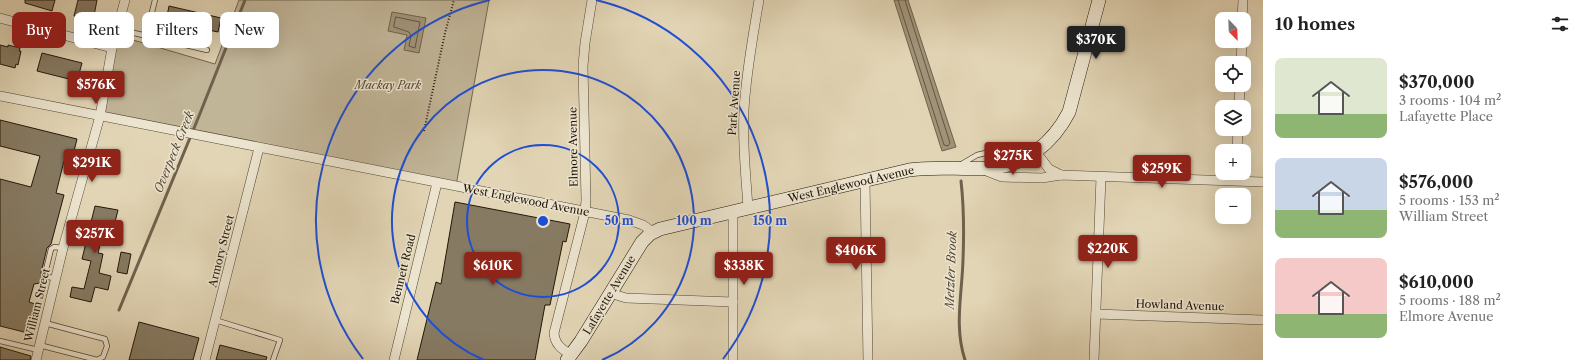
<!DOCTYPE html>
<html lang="en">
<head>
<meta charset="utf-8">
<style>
  :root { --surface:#fff; --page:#f2f2f2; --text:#222; --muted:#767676; --accent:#8f2418 }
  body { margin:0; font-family:"Libre Caslon Text",serif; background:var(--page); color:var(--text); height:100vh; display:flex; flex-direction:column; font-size:15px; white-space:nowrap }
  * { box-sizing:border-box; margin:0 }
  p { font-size:13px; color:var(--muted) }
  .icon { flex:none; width:22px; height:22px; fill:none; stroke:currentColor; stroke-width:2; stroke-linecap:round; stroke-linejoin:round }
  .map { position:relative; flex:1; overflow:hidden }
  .side { display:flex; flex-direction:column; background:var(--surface); width:320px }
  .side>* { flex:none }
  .banner { position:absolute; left:12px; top:12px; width:380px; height:36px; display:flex; gap:8px }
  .needle { width:26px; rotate:157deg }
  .tools { position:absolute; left:1215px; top:12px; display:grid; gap:8px }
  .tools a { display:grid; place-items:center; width:36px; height:36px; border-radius:8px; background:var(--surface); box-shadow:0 4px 16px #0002; font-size:20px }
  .price { position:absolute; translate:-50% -34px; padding:0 9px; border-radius:4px; background:var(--accent); color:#fff; font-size:13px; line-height:26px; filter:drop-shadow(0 1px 2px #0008) }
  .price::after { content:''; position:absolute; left:50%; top:24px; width:12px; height:9px; margin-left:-6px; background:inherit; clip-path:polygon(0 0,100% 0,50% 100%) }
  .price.active { background:#222; color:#fff }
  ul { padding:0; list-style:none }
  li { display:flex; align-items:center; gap:12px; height:100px; padding:0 12px }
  li span { display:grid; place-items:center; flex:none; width:112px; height:80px; border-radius:8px; color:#555 }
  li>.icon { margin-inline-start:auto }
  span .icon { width:48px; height:48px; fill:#fffc; stroke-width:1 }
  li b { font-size:17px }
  h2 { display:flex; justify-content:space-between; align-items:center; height:48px; padding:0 12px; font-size:17px }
  .chip { padding:0 14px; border-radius:8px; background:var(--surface); box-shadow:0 4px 16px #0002; font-size:14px; line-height:36px }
  .chip.active { background:var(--accent); color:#fff }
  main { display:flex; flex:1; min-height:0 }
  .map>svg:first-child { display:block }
</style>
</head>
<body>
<main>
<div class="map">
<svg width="1263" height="360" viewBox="0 0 1263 360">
  <rect width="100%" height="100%" fill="#e2d5b5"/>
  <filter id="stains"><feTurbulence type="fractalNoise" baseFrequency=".005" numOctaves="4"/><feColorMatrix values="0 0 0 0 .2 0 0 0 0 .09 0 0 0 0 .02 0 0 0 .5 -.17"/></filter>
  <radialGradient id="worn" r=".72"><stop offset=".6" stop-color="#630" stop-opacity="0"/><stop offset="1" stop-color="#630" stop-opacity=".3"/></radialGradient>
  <path fill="#c1b598" stroke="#726650" d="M239,0H489L456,186L98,111L116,35L215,64Z"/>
  <g fill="#a1947a" stroke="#6e624c">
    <path d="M894,0H908L956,147L942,151Z"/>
    <path d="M392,12L426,18L419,53L404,50L407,35L388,31Z"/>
  </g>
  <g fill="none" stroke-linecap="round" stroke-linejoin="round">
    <g stroke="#625641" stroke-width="1">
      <path d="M898,0L944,145L948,146L950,143L905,0"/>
      <path d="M396,17L420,22L415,48L409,46L411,36L409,32L394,27Z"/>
    </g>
    <g stroke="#6e624c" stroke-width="3">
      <path d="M961,181C964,207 964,234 963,260C962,295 954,326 965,360"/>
      <path d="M119,310L199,116L245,0"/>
    </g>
  </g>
  <g fill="#867a62" stroke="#221708">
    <path d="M25,0H55L52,11L25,3Z"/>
    <path d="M78,0H97L93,21L74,16Z"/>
    <path d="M169,6L221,18L218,32L166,21Z"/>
    <path d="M0,45L8,47V45L20,48L19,51H21L18,65L16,64L15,68L0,64Z"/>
    <path d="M42,53L82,63L77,81L37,71Z"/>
    <path d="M0,120L77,139L71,163L64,161L56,193L64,195L51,244L47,248L41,273L43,277L41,283L34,284L29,302L35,304L28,333L0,326V179L31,187L40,156L0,146Z"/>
    <path d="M455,202L570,224L566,242L563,241L550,305H545L535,360H417L436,282L441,284Z"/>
    <path d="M95,206L118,210L114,226L105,224L98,253L103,254L99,273L111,276L108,290L95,287L91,302L70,297L72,287L84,289L91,261L82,259Z"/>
    <path d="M121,252L131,254L127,274L117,272Z"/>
    <path d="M139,322L199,338L193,360H129Z"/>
    <path d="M220,345L267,357L266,360H216Z"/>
    <path d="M0,347L31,356L30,360H0Z"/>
  </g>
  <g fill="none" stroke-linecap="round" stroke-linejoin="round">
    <defs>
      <g id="lane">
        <path d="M117,29L207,50"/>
        <path d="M146,36L155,0"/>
        <path d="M960,165L977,155L1016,146L1021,159"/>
        <path d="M55,278L47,277L45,274L51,249L54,247L63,248"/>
        <path d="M215,320L280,340L273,360"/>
        <path d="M0,341L38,350"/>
        <path d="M39,345L97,360L103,357L107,346L105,339L45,323"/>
      </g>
      <g id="street">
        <path d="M0,18L112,48"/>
        <path d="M1242,19L1243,0"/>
        <path d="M1241,63L1242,41"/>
        <path d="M0,96L629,220L643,225L653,232"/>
        <path d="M1239,107L1240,85"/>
        <path d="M1237,151L1238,129"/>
        <path d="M1036,152L1049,169L1061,175"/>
        <path d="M984,170L1002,177L1042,178L1061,175L1263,182"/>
        <path d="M865,181L868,360"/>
        <path d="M748,208C746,175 742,143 744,110C746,73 753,36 759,0"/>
        <path d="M733,212V360"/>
        <path d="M610,293L626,298L733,302"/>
        <path d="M1096,314L1263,320"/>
        <path d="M571,355C562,349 555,345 554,333L585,212L586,200L583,66L585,43L592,0"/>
        <path d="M36,360L63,248L100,116L112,48L125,0"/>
        <path d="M205,360L259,148"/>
        <path d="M394,360L437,183"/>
        <path d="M1094,360L1101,177"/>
      </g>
      <path id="secondary" d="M567,360L581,341L642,242L650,234L660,229L909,170C936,166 963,170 990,168C1025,166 1053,143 1069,112L1099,0"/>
    </defs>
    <use href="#lane" stroke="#524633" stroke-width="6"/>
    <use href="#street" stroke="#524633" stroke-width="10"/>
    <use href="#secondary" stroke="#221708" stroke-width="14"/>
    <path stroke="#221708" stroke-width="2" stroke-dasharray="1 2" stroke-linecap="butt" d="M424,131L445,33L454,0"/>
    <use href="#lane" stroke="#ece4cf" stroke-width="4.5"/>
    <use href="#street" stroke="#ece4cf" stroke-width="9"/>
    <use href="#secondary" stroke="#ece4cf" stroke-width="13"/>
  </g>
  <g fill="none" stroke="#1d4ed8" stroke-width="2">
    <circle cx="543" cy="221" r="76"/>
    <path d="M484 360A151 151 0 1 1 602 360"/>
    <path d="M363 359A227 227 0 0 1 490 0M596 0A227 227 0 0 1 723 359"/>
  </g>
  <g text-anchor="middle" stroke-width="3" stroke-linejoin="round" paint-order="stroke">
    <g font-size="11" font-style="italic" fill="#524633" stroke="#ece4cf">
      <text x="388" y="89">Mackay Park</text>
    </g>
    <g font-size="11" fill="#221708" stroke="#ece4cf">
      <text transform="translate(734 103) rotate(-86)" y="4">Park Avenue</text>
      <text transform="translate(573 147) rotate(-91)" y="4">Elmore Avenue</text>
      <text transform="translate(851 184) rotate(-13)" y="4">West Englewood Avenue</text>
      <text transform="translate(526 200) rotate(11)" y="4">West Englewood Avenue</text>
      <text transform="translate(221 251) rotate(-76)" y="4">Armory Street</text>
      <text transform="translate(403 269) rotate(-76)" y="4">Bennett Road</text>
      <text transform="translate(609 295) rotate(-59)" y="4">Lafayette Avenue</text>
      <text transform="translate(37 305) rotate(-76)" y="4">William Street</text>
      <text transform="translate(1180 305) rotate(2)" y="4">Howland Avenue</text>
    </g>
    <g font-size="12" font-style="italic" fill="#554936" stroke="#ece4cf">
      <text transform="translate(174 152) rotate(-68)" y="4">Overpeck Creek</text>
      <text transform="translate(951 270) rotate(-88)" y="4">Metzler Brook</text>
    </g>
  </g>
  <circle cx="543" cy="221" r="6" fill="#1d4ed8" stroke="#ece4cf" stroke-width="2"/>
  <g font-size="12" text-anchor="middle" font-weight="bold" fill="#1d4ed8" stroke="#ece4cf" stroke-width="3" stroke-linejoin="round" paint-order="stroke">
    <text x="619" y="225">50 m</text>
    <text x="694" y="225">100 m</text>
    <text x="770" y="225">150 m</text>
  </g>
  <rect width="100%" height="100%" filter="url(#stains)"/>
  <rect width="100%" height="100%" fill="url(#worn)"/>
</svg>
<div class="tools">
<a><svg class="needle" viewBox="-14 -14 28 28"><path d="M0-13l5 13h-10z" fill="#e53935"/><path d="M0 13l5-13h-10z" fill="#767676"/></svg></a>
<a><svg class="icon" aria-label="locate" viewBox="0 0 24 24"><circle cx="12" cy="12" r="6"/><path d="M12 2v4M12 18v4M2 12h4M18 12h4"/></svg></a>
<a><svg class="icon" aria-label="layers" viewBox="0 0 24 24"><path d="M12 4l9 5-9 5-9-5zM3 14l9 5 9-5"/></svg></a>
<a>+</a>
<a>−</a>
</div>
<b class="price active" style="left:1096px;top:60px">$370K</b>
<b class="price" style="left:96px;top:105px">$576K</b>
<b class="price" style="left:1013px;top:176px">$275K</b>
<b class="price" style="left:92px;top:183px">$291K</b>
<b class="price" style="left:1162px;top:189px">$259K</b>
<b class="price" style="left:95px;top:254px">$257K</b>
<b class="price" style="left:1108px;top:269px">$220K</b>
<b class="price" style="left:856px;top:271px">$406K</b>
<b class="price" style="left:493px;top:286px">$610K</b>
<b class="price" style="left:744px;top:286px">$338K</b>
<div class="banner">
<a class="chip active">Buy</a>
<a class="chip">Rent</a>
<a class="chip">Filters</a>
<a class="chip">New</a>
</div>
</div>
<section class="side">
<h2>10 homes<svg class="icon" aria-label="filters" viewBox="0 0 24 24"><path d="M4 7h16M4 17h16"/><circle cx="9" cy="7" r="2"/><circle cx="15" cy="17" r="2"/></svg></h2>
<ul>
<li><span style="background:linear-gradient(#dfe7d0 70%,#8fb573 0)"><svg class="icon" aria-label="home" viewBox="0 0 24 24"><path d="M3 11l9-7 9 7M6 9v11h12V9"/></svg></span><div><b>$370,000</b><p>3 rooms · 104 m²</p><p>Lafayette Place</p></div></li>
<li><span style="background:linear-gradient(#c9d6e8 65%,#8fb573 0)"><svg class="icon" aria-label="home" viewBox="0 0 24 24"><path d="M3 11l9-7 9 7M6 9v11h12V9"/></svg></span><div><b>$576,000</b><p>5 rooms · 153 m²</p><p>William Street</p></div></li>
<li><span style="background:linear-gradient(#f6c9c9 70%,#8fb573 0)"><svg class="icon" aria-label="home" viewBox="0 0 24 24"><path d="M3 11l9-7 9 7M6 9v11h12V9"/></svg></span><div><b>$610,000</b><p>5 rooms · 188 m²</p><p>Elmore Avenue</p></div></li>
</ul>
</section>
</main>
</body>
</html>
